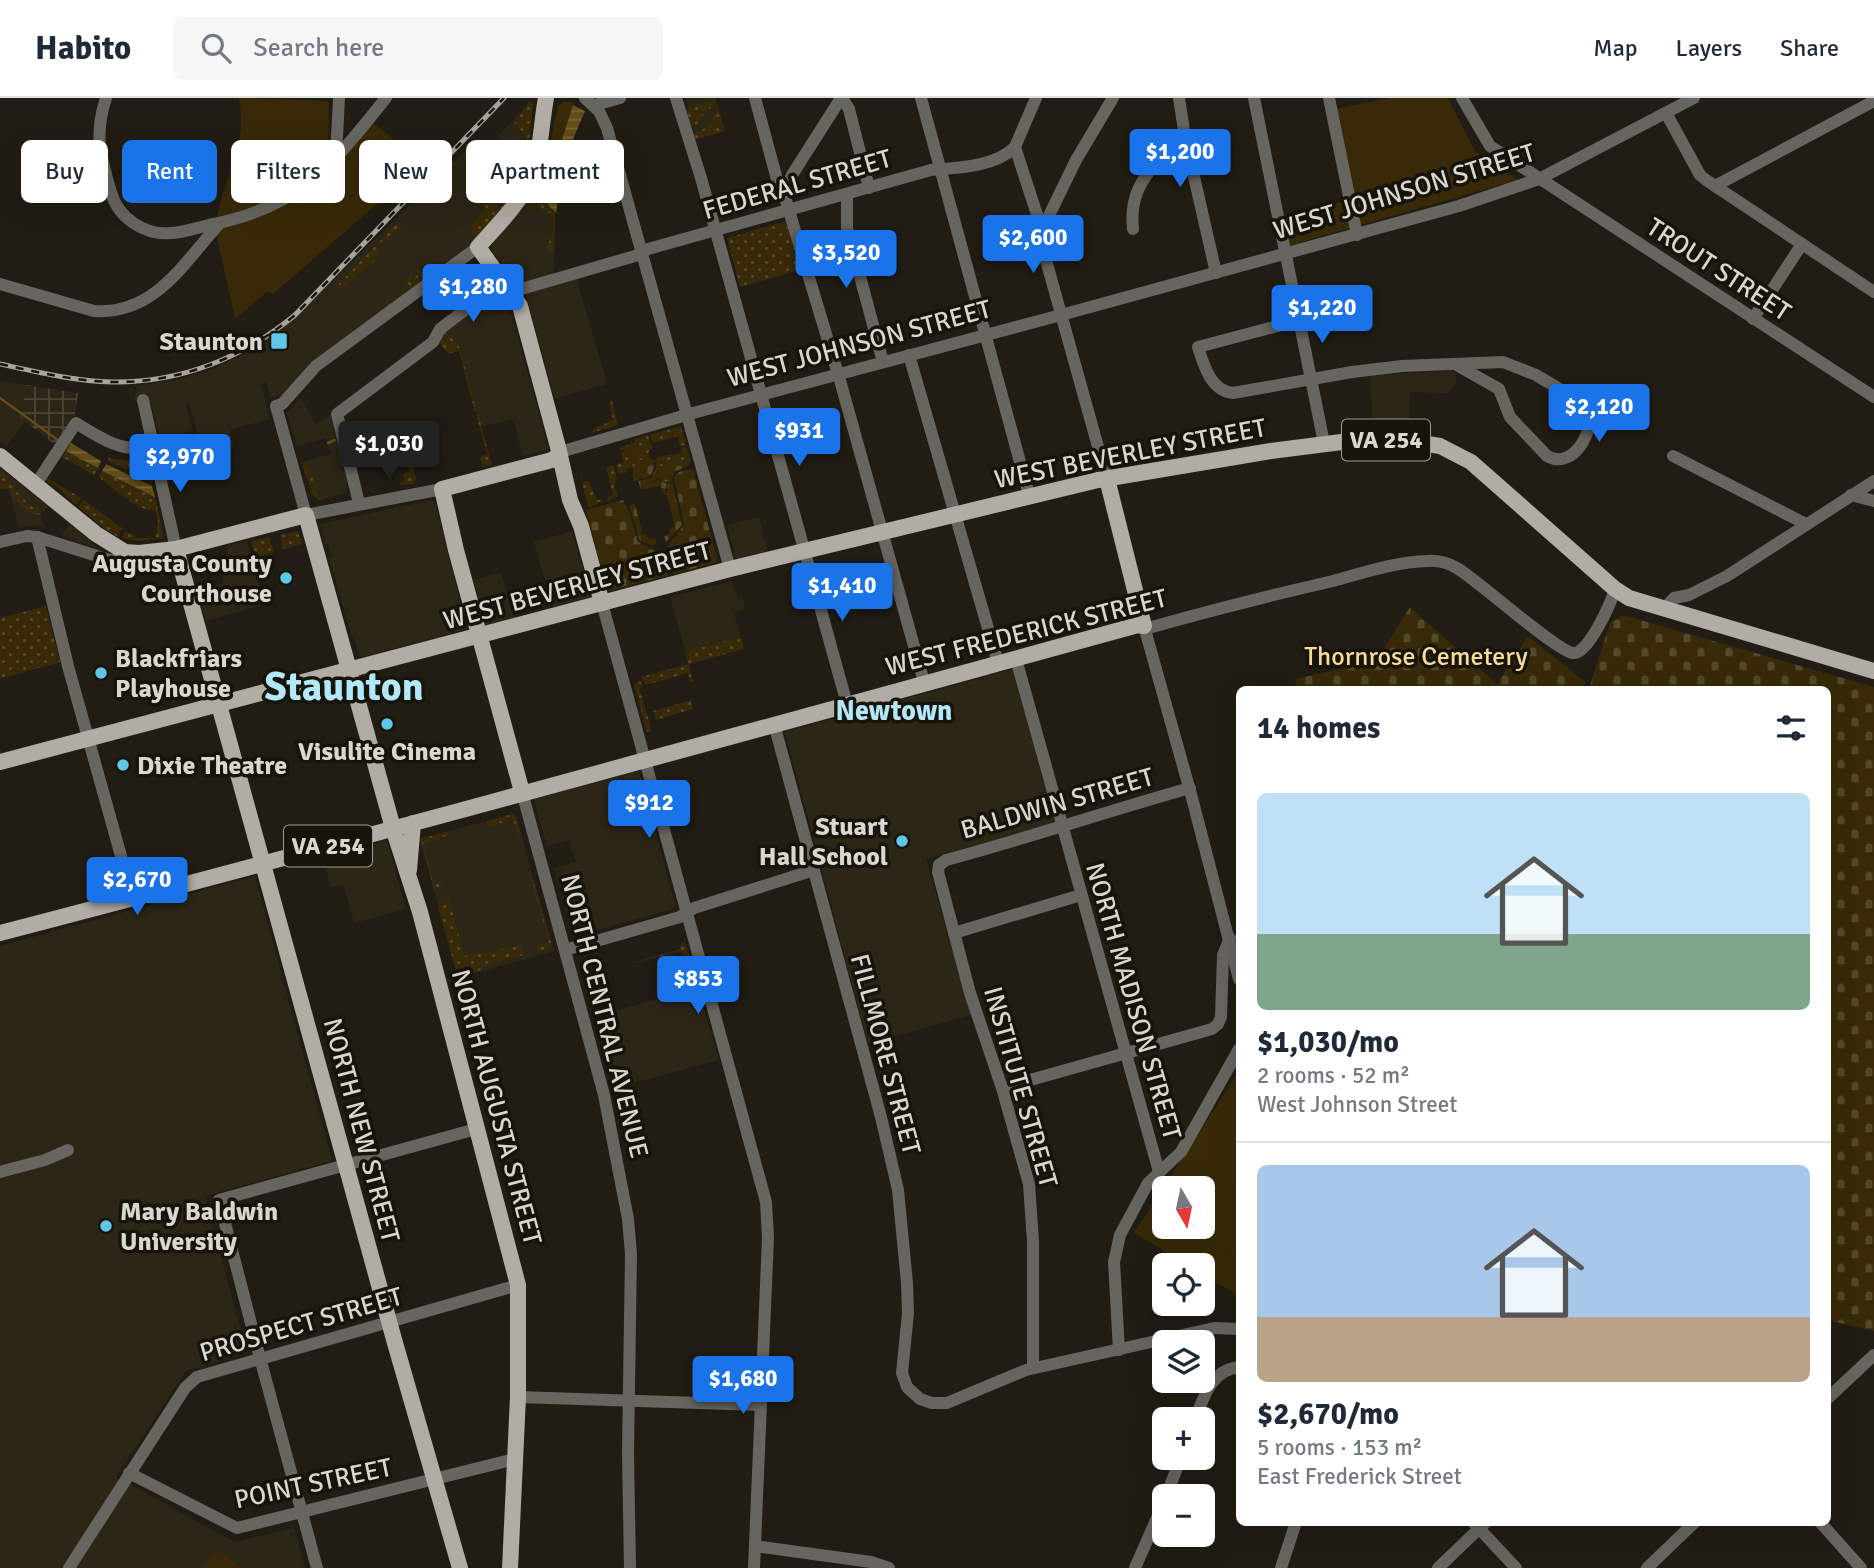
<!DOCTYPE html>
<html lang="en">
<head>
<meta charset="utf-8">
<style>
  :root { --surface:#fff; --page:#f6f6f7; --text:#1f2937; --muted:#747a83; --line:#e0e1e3; --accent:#1a73e8 }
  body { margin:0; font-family:Signika,sans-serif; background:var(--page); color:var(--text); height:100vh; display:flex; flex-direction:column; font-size:26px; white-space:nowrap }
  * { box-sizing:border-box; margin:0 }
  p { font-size:23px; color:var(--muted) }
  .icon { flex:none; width:38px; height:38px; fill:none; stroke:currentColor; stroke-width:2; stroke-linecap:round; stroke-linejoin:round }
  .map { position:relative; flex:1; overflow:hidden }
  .side { position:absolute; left:1236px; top:588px; width:595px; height:840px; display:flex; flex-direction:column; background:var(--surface); border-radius:10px; box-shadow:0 7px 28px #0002 }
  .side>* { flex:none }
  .guide { position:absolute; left:21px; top:42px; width:665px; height:63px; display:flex; gap:14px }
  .needle { width:46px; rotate:171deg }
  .buttons { position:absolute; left:1152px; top:1078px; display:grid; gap:14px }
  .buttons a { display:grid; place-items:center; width:63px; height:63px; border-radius:10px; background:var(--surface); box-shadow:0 7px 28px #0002; font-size:35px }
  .price { position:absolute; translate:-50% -60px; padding:0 16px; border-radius:7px; background:var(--accent); color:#fff; font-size:23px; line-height:46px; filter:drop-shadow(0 2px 4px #0008) }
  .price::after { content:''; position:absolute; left:50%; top:42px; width:21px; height:16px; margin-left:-10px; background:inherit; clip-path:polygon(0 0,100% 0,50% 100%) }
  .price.current { background:#222; color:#fff }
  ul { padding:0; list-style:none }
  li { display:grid; align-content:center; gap:14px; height:371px; padding:0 21px }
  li+li { border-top:2px solid var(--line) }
  li span { display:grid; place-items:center; height:217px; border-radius:10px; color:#555 }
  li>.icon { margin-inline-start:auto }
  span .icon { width:126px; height:126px; fill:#fffc; stroke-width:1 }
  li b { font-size:30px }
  h2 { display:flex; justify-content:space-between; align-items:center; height:84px; padding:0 21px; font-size:30px }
  .pill { padding:0 24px; border-radius:10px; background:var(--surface); box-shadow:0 7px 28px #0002; font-size:24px; line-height:63px }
  .pill.current { background:var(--accent); color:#fff }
  header { display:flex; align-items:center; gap:42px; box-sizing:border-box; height:98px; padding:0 35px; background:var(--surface); border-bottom:2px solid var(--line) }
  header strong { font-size:33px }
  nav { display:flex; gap:38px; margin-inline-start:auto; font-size:24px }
  .search { width:490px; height:63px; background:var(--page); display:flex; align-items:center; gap:18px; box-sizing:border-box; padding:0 24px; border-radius:10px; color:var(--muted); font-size:26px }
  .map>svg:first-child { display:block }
</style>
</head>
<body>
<header>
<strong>Habito</strong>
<div class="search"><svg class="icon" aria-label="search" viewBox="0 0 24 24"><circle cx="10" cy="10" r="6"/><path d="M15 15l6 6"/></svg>Search here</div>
<nav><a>Map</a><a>Layers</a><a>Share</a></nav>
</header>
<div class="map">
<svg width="1874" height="1470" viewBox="0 0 1874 1470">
  <defs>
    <pattern id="industrial-grid" width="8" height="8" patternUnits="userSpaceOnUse" patternTransform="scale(1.75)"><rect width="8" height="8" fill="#2c2617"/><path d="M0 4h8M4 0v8" fill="none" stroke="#4a4538"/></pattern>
    <pattern id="grass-dots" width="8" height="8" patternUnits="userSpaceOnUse" patternTransform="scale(1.75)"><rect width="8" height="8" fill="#382a08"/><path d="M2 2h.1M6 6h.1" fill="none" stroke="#54482b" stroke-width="1.8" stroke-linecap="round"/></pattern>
    <pattern id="cemetery-stones" width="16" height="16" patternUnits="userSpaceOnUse" patternTransform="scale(1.75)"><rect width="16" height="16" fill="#382a08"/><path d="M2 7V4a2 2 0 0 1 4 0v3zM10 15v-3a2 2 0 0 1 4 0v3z" fill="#54482b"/></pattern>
    <pattern id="water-rules" width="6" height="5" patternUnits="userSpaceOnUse" patternTransform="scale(1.75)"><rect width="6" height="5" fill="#624c18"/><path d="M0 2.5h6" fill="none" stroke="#786539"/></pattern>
  </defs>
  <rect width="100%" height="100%" fill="#211d14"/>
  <g fill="#2c2617">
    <path d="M686,0H715L725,33L697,41Z"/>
    <path d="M530,3L523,70L517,85L474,144L281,297L270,300L266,284L261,286L270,321L230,332L234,349L205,358L189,305L185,306L193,333L160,341L151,305L134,303L137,288L175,282L210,272L248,254L279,235L465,53L476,63Z"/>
    <path d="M532,97L548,107L555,115L554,177L518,188L492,153L493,145Z"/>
    <path d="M576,178L607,286L555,301L525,193Z"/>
    <path d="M498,191L508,205L549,351L523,358L513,321L481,329L460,250L445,232Z"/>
    <path d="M1453,273L1456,277V286L1447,295L1410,294L1409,335L1373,333L1370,277Z"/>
    <path d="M0,283L26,287L21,320L25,324L6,348L0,344Z"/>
    <path d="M301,300L316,326L331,317L347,384L346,393L341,396L320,402L313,397L302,364L331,356L326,340L297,348L287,315Z"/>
    <path d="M0,370L48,408L41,416L44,430L35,427L19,430L9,391H0Z"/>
    <path d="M432,402L435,405L467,531L362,559L359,557L354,538L351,536L329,460L332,459L328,446H325L320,426Z"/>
    <path d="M759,419L768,454L736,462L727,427Z"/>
    <path d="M70,426L97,449L96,451L61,437Z"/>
    <path d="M572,433L590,499L553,509L534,444Z"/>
    <path d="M247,443L261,493H263L267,506L206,523L197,492L224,485L222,477L233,474L226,448Z"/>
    <path d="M501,474L514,520L486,528L474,482Z"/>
    <path d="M732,483L738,502L743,501L745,512L734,515L744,551L689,566L670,499Z"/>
    <path d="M1013,571L1055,725L926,761L971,917L868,946L785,634Z"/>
    <path d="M639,673L676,810L573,839L554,770L576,764L569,742L547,748L534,701Z"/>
    <path d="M512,716L516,719L554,853L458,880L420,741Z"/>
    <path d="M387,742L406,811L354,825L343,786L331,789L323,760Z"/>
    <path d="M255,778L332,1063L205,1098L247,1255L186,1273L116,1379L235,1444L294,1430L305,1470H0V848Z"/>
    <path d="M698,890L719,962L615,990L596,918Z"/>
  </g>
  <path fill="url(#industrial-grid)" d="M26,287L78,295L75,316L55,347L21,320Z"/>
  <g fill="url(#grass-dots)">
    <path d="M715,0V6L700,20L698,27L689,29L685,13Z"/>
    <path d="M530,3L533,6L527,67L522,70L507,67V64L523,66L526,37L514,26Z"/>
    <path d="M574,5L557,57L548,109L555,115L554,155L546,151L553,136L552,115H544L530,99L538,86L550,47Z"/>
    <path d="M718,9L725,33L693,42L692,37L713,26Z"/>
    <path d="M502,78L515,81L519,88L478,139L469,131L486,110L483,103L490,107L493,105L500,110L506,101L499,95H509L511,84L502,82Z"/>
    <path d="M786,123L800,172L740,189L727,140Z"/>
    <path d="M397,125L402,130L376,148L380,154L374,159L376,162L340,192L337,188Z"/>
    <path d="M417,170L424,177L419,181L421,185L332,249L410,190L405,184L412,173L408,183L411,185L418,175L415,172Z"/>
    <path d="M445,232L460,250L477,313L475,314L459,253L448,256L439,244Z"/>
    <path d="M611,299L618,327L591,335L595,330L613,322L609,306Z"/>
    <path d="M478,316L492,367L483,369L480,359L487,356L476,317Z"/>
    <path d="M681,328L686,347L680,348L678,338L653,345L650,337Z"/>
    <path d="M648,337L652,350L648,355L652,362L628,370L625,375L619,376L616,367L624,364L621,355L623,353L625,356L624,352L621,353L620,350L635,344L634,341Z"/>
    <path d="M406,343L416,381L414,382V386L400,387V384H404L403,376L410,373L403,344Z"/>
    <path d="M686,348L690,360L656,370L657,359L682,355L681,350Z"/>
    <path d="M66,353L98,370L94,377L62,359Z"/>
    <path d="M109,360L147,365L151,383L135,376L130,370L126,371L108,363Z"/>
    <path d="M309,365L319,398L326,397L327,400L319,402L314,398L302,367Z"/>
    <path d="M614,367L617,381L614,386L618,398L608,403L607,399L613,397L606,369Z"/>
    <path d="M1,371L21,399L41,416L34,417C24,410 12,403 9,391H0Z"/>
    <path d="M579,371L583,384L589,383L597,402L602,401L603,404L588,409Z"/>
    <path d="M102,373L155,399L164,440L137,443L122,440L125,433L137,440H155L158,424L155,412C138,415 113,389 98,379Z"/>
    <path d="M52,375L49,381L81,400L76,407L56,388L48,385L47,382Z"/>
    <path d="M84,402L122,430L118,439L105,431L78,409Z"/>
    <path d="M298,433L302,446L283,451L280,437Z"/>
    <path d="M269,439L274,454L256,460L251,443Z"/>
    <path d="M46,508L60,564L0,581V520Z"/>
    <path d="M741,539L744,551L689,566L693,583L690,584L688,575L646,587L641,579L688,566L685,554Z"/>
    <path d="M639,581L643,588L639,589L652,633L647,634L634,588Z"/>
    <path d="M691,602L693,611L656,622L653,613Z"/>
    <path d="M641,681L652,722L648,723L636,683Z"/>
    <path d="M513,716L516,719L522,739H519L513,721L489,729L487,723Z"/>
    <path d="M449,733L450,737L423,745L434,786L443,785L441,789L434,791L420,741Z"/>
    <path d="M530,779L533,781L552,846L551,849L539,853L537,848L549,844Z"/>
    <path d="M449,801L464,858L483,853L488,855L520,846L524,857L484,868L477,875L458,880L437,805Z"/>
    <path d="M685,844L689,857L685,859L681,853L621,868L680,851L681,845Z"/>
  </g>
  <g fill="url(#cemetery-stones)">
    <path d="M690,360L691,366L674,374L672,383L666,384L652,378L656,370Z"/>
    <path d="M652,362H656L651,378L633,383V371L629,370Z"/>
    <path d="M693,371L718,464L673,476L668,454L669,446L684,427L674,379L679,374Z"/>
    <path d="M653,379L667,386L665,394L662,395L660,388L641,392L638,383Z"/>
    <path d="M672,384L682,427L666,444L664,438L670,436L669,431L675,429L667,397H663L667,394L668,385Z"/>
    <path d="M623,402L629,413L638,444L662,455L669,477L608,493L586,412Z"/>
    <path d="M635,406L643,437L647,436L649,441L655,440L657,446L652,447L640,443L629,407Z"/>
    <path d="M1410,509L1497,586L1528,538L1585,584L1583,591H1298L1295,581L1376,563Z"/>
    <path d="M1623,517L1874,589V1233L1827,1222V592L1589,591L1610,525Z"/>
  </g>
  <g fill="#382a08" fill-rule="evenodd">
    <path d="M239,0L329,3L328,71L372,24L419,61L391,94L273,196L268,193L235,221L216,134C216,101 235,71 240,38C242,25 241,13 239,0Z"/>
    <path d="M1390,0H1448L1475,53L1518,82L1287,148L1281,118L1355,101L1335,11Z"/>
    <path d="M564,4L574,5L556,60L548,109L532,97L545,69L558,8Z"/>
    <path d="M643,347L646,360L631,361L629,350Z"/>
    <path d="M1239,973V1198L1202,1176V1167H1188L1134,1135ZM1164,1090H1202V1129H1164Z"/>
    <path d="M216,1451L243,1470H202Z"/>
  </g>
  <g fill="url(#water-rules)">
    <path d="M573,7L585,13L565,60L556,115L548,107L556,60Z"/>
    <path d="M71,345L101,363L98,370L66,353Z"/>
    <path d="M106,366L152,388L155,399L102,373Z"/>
  </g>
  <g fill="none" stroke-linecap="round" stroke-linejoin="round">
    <g stroke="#624c18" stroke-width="2.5">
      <path d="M0,300L58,342"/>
      <path d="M328,345L335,342"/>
    </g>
    <g stroke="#676560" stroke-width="12">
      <path d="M106,0C94,37 100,57 111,94C118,120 145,138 172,135C184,134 196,130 209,127C245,120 281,107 311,83C339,60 363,28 386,0"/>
      <path d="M585,0L599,13L607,30L730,471"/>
      <path d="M676,0L701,80L847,606"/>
      <path d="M755,0L778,85L784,96L841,286L924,584"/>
      <path d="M842,0L849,11L869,90"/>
      <path d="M921,0L1029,397"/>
      <path d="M1036,0L1015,49L1042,132L1044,155L1107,381"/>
      <path d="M1179,0L1185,39L1216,175"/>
      <path d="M1254,0L1324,345"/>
      <path d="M1329,0L1357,137"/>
      <path d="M1462,0L1490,48L1874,299"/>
      <path d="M595,7L620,0"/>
      <path d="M1666,15L1700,77L1706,82L1874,194"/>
      <path d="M336,58L339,0"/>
      <path d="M1715,88L1874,3"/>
      <path d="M784,96L792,77L841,0"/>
      <path d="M847,97V130L883,264"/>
      <path d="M1133,131C1128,85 1155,67 1185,39"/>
      <path d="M1042,132L1076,62L1113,0"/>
      <path d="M0,186L94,213C154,217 183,166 219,126"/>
      <path d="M511,194L635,158L648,151L931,72C957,70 995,69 1015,49"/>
      <path d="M1753,221L1802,146"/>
      <path d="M1300,222L1198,249C1204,268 1211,293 1233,295L1352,274L1402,268L1503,264L1536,277L1585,306C1600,327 1574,374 1547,358L1510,319L1499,291L1455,266"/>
      <path d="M909,257L998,565"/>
      <path d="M143,302L176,451"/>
      <path d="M559,357L567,352L693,315L1061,217L1459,108L1539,81L1694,0"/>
      <path d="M1673,358L1806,426"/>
      <path d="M36,386L76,325C100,340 122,355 152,349"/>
      <path d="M442,391L306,417L276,308L282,306L316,268L478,149"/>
      <path d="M1851,397L1874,403"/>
      <path d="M359,405L337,316L433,244L440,231L503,183"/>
      <path d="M37,439L68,568L133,801"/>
      <path d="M0,444L27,438L37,439L113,463L125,454"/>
      <path d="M602,505L766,1104L768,1140L754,1470"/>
      <path d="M1663,512L1674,500L1689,497L1727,478L1874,383"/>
      <path d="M1016,561L1159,1074"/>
      <path d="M774,626L881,1019L898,1092L907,1185L908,1215L902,1275L907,1289L920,1301L932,1305H947L1026,1272L1214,1230L1239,1231"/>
      <path d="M522,694L604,997L628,1121L631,1156L628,1355L630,1470"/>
      <path d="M954,835L1081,797"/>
      <path d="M565,852L680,819L694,810L814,772"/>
      <path d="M1239,881L1192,700L1144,528L1152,529C1212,512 1272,497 1333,483C1363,475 1395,464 1427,463C1437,462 1448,465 1457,470C1480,484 1556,553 1573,555C1588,557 1611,505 1615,491"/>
      <path d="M1002,990L1212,931L1218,926L1221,919L1223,857L1230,840"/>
      <path d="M0,1074L45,1062L68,1052"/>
      <path d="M1119,1252L1114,1164L1120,1137L1148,1085L1181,1054L1239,951"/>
      <path d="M1033,1270V1143L1029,1086L1002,990L970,895L938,774L939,767L946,762C1028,740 1108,713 1190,690"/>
      <path d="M518,1299L760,1307"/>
      <path d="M1827,1301L1874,1257"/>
      <path d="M1195,1321C1204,1299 1211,1272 1239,1269"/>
      <path d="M129,1375L237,1430L515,1361"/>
      <path d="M1166,1398L1181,1360"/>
      <path d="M1473,1424L1516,1470"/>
      <path d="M1820,1424L1861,1470"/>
      <path d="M755,1448L871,1464L889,1470"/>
      <path d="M69,1470L185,1290L197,1279L518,1187"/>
      <path d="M317,1470L260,1260L219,1102L476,1031"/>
      <path d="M1135,1470L1164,1404"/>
      <path d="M1281,1470L1296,1424"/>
      <path d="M1438,1470L1486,1424"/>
      <path d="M1647,1470L1695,1424"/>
    </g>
    <g stroke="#b2ada4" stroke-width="16">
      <path d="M546,0C541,26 541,56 531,80C520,105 496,129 478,149L520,208L558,349L570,402L581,428L602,505"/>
      <path d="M0,358L96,436L125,454L139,455L176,451L306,417L393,730L420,814L518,1187V1299L510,1470"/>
      <path d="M176,451L395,1245L460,1470"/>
      <path d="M0,664L730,471L1098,382L1271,353L1365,341L1408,343L1440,348L1471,364L1615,491L1629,500L1874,573"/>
      <path d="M522,694L456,452L442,391L552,362L559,357"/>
      <path d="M409,772L413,725"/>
      <path d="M0,835C380,736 759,631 1138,527L1144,528L1107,381"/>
    </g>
    <defs>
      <path id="rail" d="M0,266C37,274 74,283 112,284C180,285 243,260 295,217L504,0"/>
    </defs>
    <use href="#rail" stroke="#a7a49d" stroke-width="5"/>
    <use href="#rail" stroke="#17140b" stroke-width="2.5" stroke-dasharray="8" stroke-linecap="butt"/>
  </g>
  <g fill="#5cc7e7" stroke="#17140b" stroke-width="2.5">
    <rect x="270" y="234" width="18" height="18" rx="3.5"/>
    <circle cx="286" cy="480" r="7"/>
    <circle cx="101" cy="575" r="7"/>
    <circle cx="387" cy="626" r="7"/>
    <circle cx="123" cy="667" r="7"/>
    <circle cx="902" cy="743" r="7"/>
    <circle cx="106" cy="1128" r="7"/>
  </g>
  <g text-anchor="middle" stroke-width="7" stroke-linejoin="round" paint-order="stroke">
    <g fill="#17140b" stroke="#a09c96" stroke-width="2">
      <rect x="1342" y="321.5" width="88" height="41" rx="5"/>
      <rect x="284" y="727.5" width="88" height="41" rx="5"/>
    </g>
    <g font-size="24" font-weight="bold" fill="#dad7d1">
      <text x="1386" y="350">VA 254</text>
      <text x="328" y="756">VA 254</text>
    </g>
    <g font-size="26" fill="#dad7d1" stroke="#17140b">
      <text transform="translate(797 86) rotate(-16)" y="9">FEDERAL STREET</text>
      <text transform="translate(1404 93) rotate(-17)" y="9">WEST JOHNSON STREET</text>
      <text transform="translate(1719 171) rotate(33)" y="9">TROUT STREET</text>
      <text transform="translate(859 245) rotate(-15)" y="9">WEST JOHNSON STREET</text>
      <text transform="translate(1130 355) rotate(-11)" y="9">WEST BEVERLEY STREET</text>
      <text transform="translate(577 487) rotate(-15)" y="9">WEST BEVERLEY STREET</text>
      <text transform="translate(1026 534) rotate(-14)" y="9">WEST FREDERICK STREET</text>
      <text transform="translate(1057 705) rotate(-16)" y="9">BALDWIN STREET</text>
      <text transform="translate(1134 903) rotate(74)" y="9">NORTH MADISON STREET</text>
      <text transform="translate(605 918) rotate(76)" y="9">NORTH CENTRAL AVENUE</text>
      <text transform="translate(886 956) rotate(75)" y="9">FILLMORE STREET</text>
      <text transform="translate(1021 989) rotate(74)" y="9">INSTITUTE STREET</text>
      <text transform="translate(497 1009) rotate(75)" y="9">NORTH AUGUSTA STREET</text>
      <text transform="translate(362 1032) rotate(75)" y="9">NORTH NEW STREET</text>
      <text transform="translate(301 1226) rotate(-16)" y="9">PROSPECT STREET</text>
      <text transform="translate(313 1385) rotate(-12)" y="9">POINT STREET</text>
    </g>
    <g font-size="26" font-weight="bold" fill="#dad7d1" stroke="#17140b" text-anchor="end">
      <text x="263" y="252">Staunton</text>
      <text x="272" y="474">Augusta County<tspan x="272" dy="30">Courthouse</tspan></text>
      <text x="115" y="569" text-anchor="start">Blackfriars<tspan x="115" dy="30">Playhouse</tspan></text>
      <text x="387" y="662" text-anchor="middle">Visulite Cinema</text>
      <text x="137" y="676" text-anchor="start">Dixie Theatre</text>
      <text x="888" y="737">Stuart<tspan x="888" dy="30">Hall School</tspan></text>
      <text x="120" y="1122" text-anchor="start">Mary Baldwin<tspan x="120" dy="30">University</tspan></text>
    </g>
    <g font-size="26" fill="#fbdb97" stroke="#17140b">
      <text x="1416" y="567">Thornrose Cemetery</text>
    </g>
    <g font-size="28" font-weight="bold" fill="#b3e8fa" stroke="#17140b">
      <text x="894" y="622">Newtown</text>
    </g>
    <g font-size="40" font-weight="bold" fill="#b3e8fa" stroke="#17140b">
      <text x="344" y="602">Staunton</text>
    </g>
  </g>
</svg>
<div class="buttons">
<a><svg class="needle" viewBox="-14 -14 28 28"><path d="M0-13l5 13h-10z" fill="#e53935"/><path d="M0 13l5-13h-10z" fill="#747a83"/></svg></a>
<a><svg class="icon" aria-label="locate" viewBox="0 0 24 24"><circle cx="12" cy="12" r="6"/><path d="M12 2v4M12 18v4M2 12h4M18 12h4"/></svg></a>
<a><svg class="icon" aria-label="layers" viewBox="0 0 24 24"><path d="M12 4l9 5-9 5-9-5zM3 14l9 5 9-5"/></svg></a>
<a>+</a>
<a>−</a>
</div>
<b class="price" style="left:1180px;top:91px">$1,200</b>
<b class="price" style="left:1033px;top:177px">$2,600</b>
<b class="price" style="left:846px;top:192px">$3,520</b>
<b class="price" style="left:473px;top:226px">$1,280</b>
<b class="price" style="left:1322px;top:247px">$1,220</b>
<b class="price" style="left:1599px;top:346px">$2,120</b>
<b class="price" style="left:799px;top:370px">$931</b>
<b class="price current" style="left:389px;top:383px">$1,030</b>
<b class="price" style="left:180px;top:396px">$2,970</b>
<b class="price" style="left:842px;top:525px">$1,410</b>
<b class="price" style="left:649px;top:742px">$912</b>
<b class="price" style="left:137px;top:819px">$2,670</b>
<b class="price" style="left:698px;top:918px">$853</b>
<b class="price" style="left:743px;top:1318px">$1,680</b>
<div class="guide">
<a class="pill">Buy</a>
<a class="pill current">Rent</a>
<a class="pill">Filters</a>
<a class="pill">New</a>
<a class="pill">Apartment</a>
</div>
<section class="side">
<h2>14 homes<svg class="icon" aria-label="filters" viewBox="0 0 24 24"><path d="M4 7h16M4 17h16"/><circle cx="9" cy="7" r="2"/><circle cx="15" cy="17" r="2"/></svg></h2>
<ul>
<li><span style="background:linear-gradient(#bfe0f5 65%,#7fa58c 0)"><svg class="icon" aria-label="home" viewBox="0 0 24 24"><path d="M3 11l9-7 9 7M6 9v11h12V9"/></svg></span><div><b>$1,030/mo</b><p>2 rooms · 52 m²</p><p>West Johnson Street</p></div></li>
<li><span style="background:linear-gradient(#a9c7e8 70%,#b9a48a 0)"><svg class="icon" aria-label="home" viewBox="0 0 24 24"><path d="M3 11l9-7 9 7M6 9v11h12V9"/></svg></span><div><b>$2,670/mo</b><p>5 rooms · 153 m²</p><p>East Frederick Street</p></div></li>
</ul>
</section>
</div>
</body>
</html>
